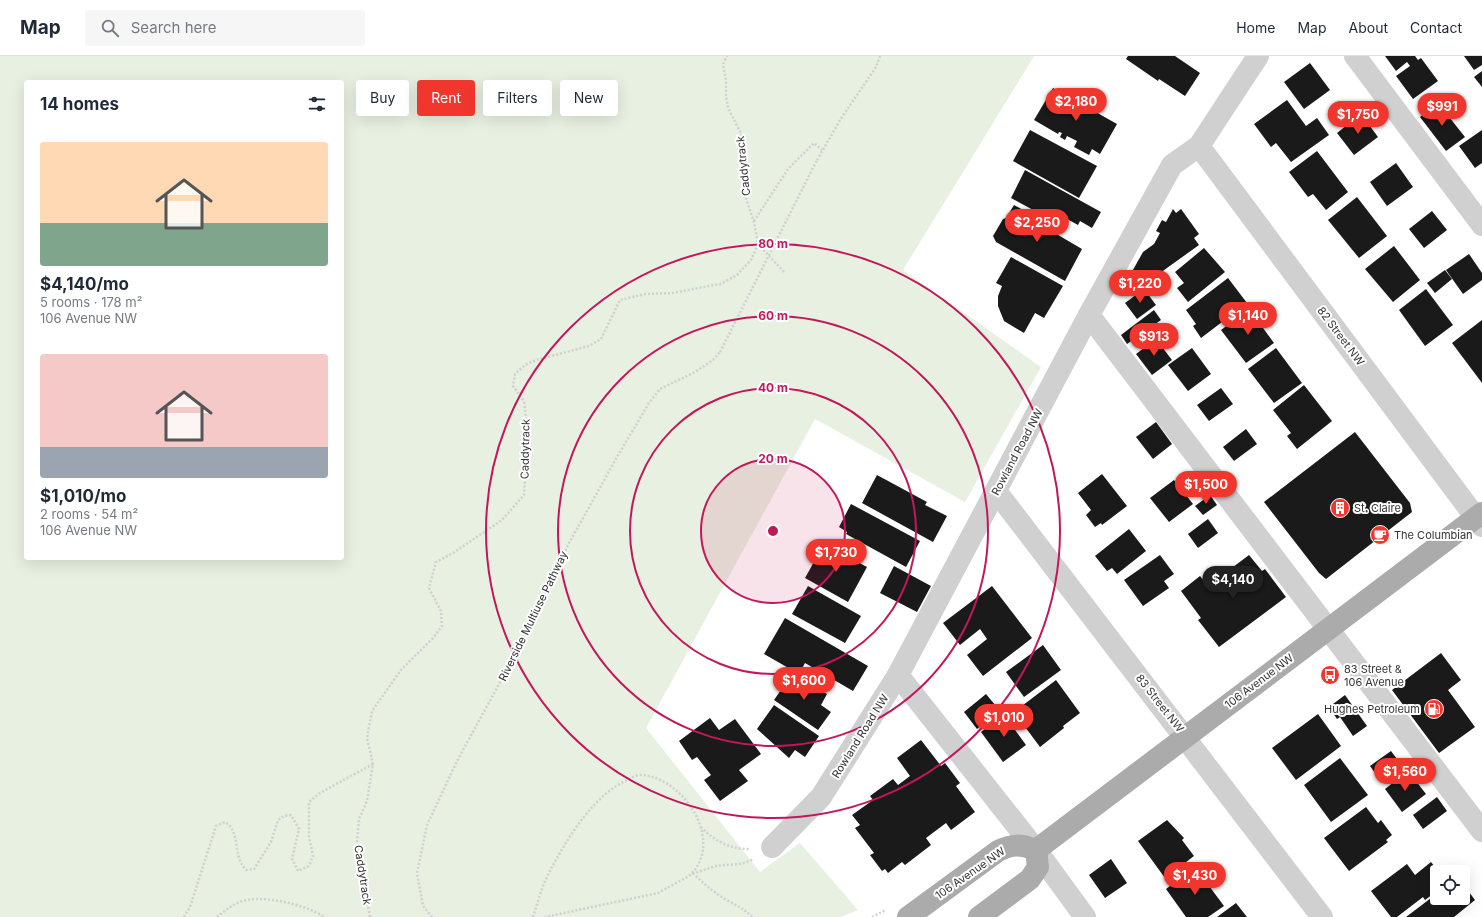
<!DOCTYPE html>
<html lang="en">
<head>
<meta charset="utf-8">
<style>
  :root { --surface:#fff; --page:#f6f6f7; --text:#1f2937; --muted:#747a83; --line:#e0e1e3; --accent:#f1362d }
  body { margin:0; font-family:Inter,sans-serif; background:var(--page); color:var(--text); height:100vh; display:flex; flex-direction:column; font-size:15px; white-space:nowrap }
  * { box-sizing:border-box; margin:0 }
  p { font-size:13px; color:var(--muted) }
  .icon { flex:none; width:22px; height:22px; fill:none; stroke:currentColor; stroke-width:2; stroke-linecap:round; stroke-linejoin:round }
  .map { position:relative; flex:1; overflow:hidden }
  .sheet { position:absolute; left:24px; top:24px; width:320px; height:480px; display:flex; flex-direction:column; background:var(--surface); border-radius:4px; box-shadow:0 4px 16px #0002 }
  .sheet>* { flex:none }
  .banner { position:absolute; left:356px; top:24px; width:380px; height:36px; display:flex; gap:8px }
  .tools { position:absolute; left:1430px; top:809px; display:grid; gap:8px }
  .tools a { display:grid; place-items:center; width:40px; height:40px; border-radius:4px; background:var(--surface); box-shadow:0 4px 16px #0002; font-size:20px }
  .price { position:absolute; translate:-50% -34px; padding:0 9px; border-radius:14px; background:var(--accent); color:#fff; font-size:13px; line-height:26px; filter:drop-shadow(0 1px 2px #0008) }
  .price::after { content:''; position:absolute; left:50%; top:24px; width:12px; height:9px; margin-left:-6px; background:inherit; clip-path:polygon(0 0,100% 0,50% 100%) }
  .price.active { background:#222; color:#fff }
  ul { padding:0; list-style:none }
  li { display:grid; align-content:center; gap:8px; height:212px; padding:0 16px }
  li span { display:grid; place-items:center; height:124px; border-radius:4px; color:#555 }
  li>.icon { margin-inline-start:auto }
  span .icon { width:72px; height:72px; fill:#fffc; stroke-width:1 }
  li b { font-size:17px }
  h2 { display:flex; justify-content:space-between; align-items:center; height:48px; padding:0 16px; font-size:17px }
  .pill { padding:0 14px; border-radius:4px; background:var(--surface); box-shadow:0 4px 16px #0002; font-size:14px; line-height:36px }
  .pill.active { background:var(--accent); color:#fff }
  header { display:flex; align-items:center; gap:24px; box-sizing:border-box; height:56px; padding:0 20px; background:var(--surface); border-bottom:1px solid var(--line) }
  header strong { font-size:19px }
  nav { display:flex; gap:22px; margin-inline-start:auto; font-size:14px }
  .search { width:280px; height:36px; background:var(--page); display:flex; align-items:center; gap:10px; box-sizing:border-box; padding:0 14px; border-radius:4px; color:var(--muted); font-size:15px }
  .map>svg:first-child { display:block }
</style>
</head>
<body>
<header>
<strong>Map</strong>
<div class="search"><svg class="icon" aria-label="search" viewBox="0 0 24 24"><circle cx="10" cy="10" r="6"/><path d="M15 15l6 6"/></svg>Search here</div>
<nav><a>Home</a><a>Map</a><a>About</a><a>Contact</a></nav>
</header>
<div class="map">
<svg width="1482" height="861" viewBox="0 0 1482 861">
  <rect width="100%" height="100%" fill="#fff"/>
  <path fill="#e7f0e1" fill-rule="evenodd" d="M0,0H1034L903,214L1041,311L965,446L815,363L646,672L760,816L800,787L858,854L841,861H0ZM26,26H342V502H26Z"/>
  <g fill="#1a1a1a">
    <path d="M1128,0H1175L1200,17L1185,40L1159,23L1158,25L1126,3Z"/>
    <path d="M1385,0H1415L1418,4L1421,2L1438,25L1413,43L1396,20L1410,10L1407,6L1396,15Z"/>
    <path d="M1464,0H1482V9L1474,14Z"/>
    <path d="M1310,7L1330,34L1304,53L1284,26Z"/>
    <path d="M1482,15V31L1474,21Z"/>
    <path d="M1053,32L1117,68L1100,98L1092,93L1089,99L1074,91L1077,85L1067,80L1065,84L1060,81L1062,77L1059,76L1058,78L1034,64Z"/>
    <path d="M1287,44L1306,70L1317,62L1329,79L1291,106L1276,87L1271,91L1254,68Z"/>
    <path d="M1438,47L1465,81L1446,95L1420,61Z"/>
    <path d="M1361,58L1378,81L1354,99L1337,77Z"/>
    <path d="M1030,74L1097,110L1079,142L1013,105Z"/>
    <path d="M1482,74V107L1475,112L1459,90Z"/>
    <path d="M1317,95L1348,136L1326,154L1313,138L1308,141L1289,116Z"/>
    <path d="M1396,107L1413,131L1387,150L1370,126Z"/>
    <path d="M1025,114L1101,156L1092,172L1080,165L1078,169L1067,163L1063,170L1011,142Z"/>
    <path d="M1357,141L1387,180L1359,202L1328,164Z"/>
    <path d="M1014,149L1055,172L1053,176L1082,193L1065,225L996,186L993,180L1003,163L1006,162Z"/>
    <path d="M1173,153L1176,157L1181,153L1199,178L1194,182L1199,189L1160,217L1162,219L1140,235L1129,221L1143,196L1154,188L1160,177L1156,175L1162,164L1166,166Z"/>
    <path d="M1432,155L1447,174L1424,192L1409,173Z"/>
    <path d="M1394,190L1420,224L1393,246L1365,213Z"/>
    <path d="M1204,192L1225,216L1188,246L1177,232L1184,227L1175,216Z"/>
    <path d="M1469,198L1482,217V224L1463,238L1446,214Z"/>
    <path d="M1011,201L1063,230L1044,262L1035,257L1024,277L1004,265L998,250V240L1002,230L996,227Z"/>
    <path d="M1445,214L1452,223L1435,237L1427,227Z"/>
    <path d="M1228,222L1247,247L1201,282L1193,270L1196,268L1186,254Z"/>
    <path d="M1144,233L1156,249L1137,263L1125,247Z"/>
    <path d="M1426,233L1453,269L1425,290L1399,254Z"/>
    <path d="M1249,253L1274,287L1246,307L1221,274Z"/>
    <path d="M1154,254L1161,264L1127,288L1121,279Z"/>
    <path d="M1482,264V327L1452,287Z"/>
    <path d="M1156,283L1172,304L1152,319L1136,298Z"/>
    <path d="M1192,292L1211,318L1188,335L1168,309Z"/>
    <path d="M1276,292L1302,327L1274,347L1248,313Z"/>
    <path d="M1304,329L1332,365L1297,393L1287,380L1291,377L1273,354Z"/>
    <path d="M1221,332L1233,348L1209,365L1197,349Z"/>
    <path d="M1156,366L1172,388L1153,403L1136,381Z"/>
    <path d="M1246,373L1257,388L1234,405L1223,391Z"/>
    <path d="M1355,376L1410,447L1412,456L1326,523L1319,517L1264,446Z"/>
    <path d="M1102,418L1127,450L1102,469L1101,467L1095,471L1086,459L1091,454L1078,437Z"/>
    <path d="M877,419L927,446L925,449L947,460L933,486L862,447Z"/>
    <path d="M1174,424L1193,448L1169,466L1150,442Z"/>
    <path d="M1210,439L1217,449L1203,459L1195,450Z"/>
    <path d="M851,448L920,485L906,511L846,478L847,476L839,471Z"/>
    <path d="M1208,463L1218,477L1198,492L1188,478Z"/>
    <path d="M1129,473L1146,495L1117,518L1112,512L1107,515L1095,500Z"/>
    <path d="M824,488L867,511L848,546L805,522Z"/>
    <path d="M1160,499L1174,518L1164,525L1169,532L1143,550L1124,524Z"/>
    <path d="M1249,499L1262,515L1265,513L1286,541L1219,591L1198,564L1201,562L1181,535L1200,520L1208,530Z"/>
    <path d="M894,510L931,530L917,556L880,537Z"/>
    <path d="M808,530L861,560L845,587L792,558Z"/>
    <path d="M992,530L1032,582L983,620L967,599L987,583L980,573L960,589L943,567Z"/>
    <path d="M785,562L868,610L853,635L805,607L799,618L764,598Z"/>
    <path d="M1043,589L1061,614L1024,641L1006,616Z"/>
    <path d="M1441,597L1461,624L1448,634L1475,671L1439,697L1392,634Z"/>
    <path d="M792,618L827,638L821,649L831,656L818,674L774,644Z"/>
    <path d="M1056,624L1080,657L1063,670L1064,672L1040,691L1014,656Z"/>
    <path d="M986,638L1000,655L977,673L964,656Z"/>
    <path d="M1345,639L1367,670L1353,680L1340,661L1337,663L1329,651Z"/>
    <path d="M774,649L819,680L805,701L795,694L789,702L757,673Z"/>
    <path d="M1318,658L1341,690L1296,724L1272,692Z"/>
    <path d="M1004,659L1026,689L1003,706L981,676Z"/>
    <path d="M710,662L719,674L735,663L761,698L739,714L748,725L720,745L704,724L711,719L697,701L692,704L679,685Z"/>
    <path d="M921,684L941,710L945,707L960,727L956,730L975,756L951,774L946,767L926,782L931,789L905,809L902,806L888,817L885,813L882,815L870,799L874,797L855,772L860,769L852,759L873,744L870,740L893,723L898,729L910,720L897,702Z"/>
    <path d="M1391,695L1403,711L1382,727L1370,710Z"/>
    <path d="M1340,702L1368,739L1331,766L1304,729Z"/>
    <path d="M1408,715L1426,738L1402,756L1385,733Z"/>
    <path d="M1437,741L1447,755L1423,773L1413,759Z"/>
    <path d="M1366,751L1378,767L1381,764L1392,779L1386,784L1388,786L1349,815L1324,782Z"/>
    <path d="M1167,764L1184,782L1182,784L1194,800L1165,822L1138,785Z"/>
    <path d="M1111,803L1127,827L1105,842L1089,819Z"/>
    <path d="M1431,806L1439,816H1437V835L1425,844L1423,841L1397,861H1391L1371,835L1407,808L1415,819Z"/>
    <path d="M1195,811L1224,850L1208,861H1186L1166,833Z"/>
    <path d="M1463,828L1475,844L1454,861H1406L1435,839L1437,842H1463Z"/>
    <path d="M1236,847L1247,861H1217Z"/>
  </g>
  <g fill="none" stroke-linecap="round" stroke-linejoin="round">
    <g stroke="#d0d0d0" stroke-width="2.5" stroke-dasharray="2 2" stroke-linecap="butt">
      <path d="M817,104L842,61L876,11L880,0"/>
      <path d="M754,165L788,113L814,87L822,94"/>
      <path d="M758,188L785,217"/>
      <path d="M701,771C713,784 731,794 750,793"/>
      <path d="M692,817C701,816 708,812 716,810C728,808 743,810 753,803"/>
      <path d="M693,817C703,827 713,836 725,843C735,849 745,853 752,861"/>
      <path d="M184,861L190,851L216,770L225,766C241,775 232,799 246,814L254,813L271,786L278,764L284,760L291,759L299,773L292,803L298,815L309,810L313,800L309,781V746L320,737L373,708"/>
      <path d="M217,861C226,854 235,846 247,844C268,840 307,849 324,861"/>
      <path d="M370,861L357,786L359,763L367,745L373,708L367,682L372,655L401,614L433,582L442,570L441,555L429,532L436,506L453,497L502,464L524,439L528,379L524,345L513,330L515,318L525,309L536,304L589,290L601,283L620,244L645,238L672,237L720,228L737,219L751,204L758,188L754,166L744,137L740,103L741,77L728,52L726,40V24L723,8L727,0"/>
      <path d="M432,861L423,850L417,817L427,769L457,705L510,608L568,489L617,401L649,347L660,333L695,316L713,304L720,296"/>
      <path d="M533,861C538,846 542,829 550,815C566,784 595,736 630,723C633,721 637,719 641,719C684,721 726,787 689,820L658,837L545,861"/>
      <path d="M872,861L886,854"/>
    </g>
    <g stroke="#d0d0d0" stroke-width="22">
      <path d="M1355,0L1482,169"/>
      <path d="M1199,90L1482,470"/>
      <path d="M1089,259L1482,775"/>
      <path d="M996,435L1322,861"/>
      <path d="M898,619L1036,794L1085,861"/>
      <path d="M772,791L821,741L898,619L1089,259L1172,109L1199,90L1258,0"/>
    </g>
    <g stroke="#ababab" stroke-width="22">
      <path d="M1036,794L1482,457"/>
      <path d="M908,861L998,795C1012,788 1021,788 1036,794"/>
      <path d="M979,861L1030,823L1038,811L1036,794"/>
    </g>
    <path stroke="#d0d0d0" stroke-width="2.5" stroke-dasharray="2 2" stroke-linecap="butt" d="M720,296L817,104"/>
  </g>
  <circle cx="773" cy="475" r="72" fill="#c2185b" fill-opacity=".12"/>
  <g fill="none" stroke="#c2185b" stroke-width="2">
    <circle cx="773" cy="475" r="72"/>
    <circle cx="773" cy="475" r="143"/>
    <circle cx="773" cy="475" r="215"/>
    <circle cx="773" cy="475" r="287"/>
  </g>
  <defs>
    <symbol id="building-disc" viewBox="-11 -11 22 22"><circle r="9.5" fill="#f1362d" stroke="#fff"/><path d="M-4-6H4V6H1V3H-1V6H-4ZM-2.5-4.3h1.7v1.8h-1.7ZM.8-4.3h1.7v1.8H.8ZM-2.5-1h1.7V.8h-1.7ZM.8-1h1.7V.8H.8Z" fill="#fff"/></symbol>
    <symbol id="cafe-disc" viewBox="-11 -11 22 22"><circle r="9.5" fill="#f1362d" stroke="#fff"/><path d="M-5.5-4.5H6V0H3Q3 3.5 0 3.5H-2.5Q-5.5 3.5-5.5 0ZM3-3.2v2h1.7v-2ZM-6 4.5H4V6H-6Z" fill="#fff"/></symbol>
    <symbol id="bus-disc" viewBox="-11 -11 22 22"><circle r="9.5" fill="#f1362d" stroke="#fff"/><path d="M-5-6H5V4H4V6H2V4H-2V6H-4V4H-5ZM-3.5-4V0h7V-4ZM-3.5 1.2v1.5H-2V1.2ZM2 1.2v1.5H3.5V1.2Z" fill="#fff"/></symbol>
    <symbol id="fuel-disc" viewBox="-11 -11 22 22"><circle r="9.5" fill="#f1362d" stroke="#fff"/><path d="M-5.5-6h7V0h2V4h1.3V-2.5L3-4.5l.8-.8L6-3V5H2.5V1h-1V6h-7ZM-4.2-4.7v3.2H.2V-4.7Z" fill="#fff"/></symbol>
  </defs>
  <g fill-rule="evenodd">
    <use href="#building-disc" x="1329" y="441" width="22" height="22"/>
    <use href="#cafe-disc" x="1369" y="468" width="22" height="22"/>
    <use href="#bus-disc" x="1319" y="608" width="22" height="22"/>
    <use href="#fuel-disc" x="1423" y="642" width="22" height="22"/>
  </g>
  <g text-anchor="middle" stroke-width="4" stroke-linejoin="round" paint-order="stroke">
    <g font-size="11" fill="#333" stroke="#fff">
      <text transform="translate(743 110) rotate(-96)" y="4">Caddytrack</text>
      <text transform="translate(1341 280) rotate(53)" y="4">82 Street NW</text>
      <text transform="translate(525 393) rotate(-89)" y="4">Caddytrack</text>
      <text transform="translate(1017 396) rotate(-62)" y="4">Rowland Road NW</text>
      <text transform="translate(533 560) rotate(-64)" y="4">Riverside Multiuse Pathway</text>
      <text transform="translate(1259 625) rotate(-37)" y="4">106 Avenue NW</text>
      <text transform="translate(1160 647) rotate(52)" y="4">83 Street NW</text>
      <text transform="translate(860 680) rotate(-58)" y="4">Rowland Road NW</text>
      <text transform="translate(970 817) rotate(-35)" y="4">106 Avenue NW</text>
      <text transform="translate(363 819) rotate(81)" y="4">Caddytrack</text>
    </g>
    <g font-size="11" fill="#333" stroke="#fff" text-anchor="start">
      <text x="1354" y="456">St. Claire</text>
      <text x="1394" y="483">The Columbian</text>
      <text x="1344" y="617">83 Street &amp;<tspan x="1344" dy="13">106 Avenue</tspan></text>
      <text x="1420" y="657" text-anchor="end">Hughes Petroleum</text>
    </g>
  </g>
  <circle cx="773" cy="475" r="6" fill="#c2185b" stroke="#fff" stroke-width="2"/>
  <g font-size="12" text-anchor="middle" font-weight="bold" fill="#c2185b" stroke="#fff" stroke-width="4" stroke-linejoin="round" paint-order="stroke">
    <text x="773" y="192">80 m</text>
    <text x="773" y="264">60 m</text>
    <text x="773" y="336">40 m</text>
    <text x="773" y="407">20 m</text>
  </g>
</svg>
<div class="tools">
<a><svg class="icon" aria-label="locate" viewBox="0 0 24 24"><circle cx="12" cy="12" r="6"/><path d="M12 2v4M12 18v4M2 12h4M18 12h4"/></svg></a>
</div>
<b class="price" style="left:1076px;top:66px">$2,180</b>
<b class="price" style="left:1442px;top:71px">$991</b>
<b class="price" style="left:1358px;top:79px">$1,750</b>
<b class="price" style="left:1037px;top:187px">$2,250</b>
<b class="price" style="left:1140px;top:248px">$1,220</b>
<b class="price" style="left:1248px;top:280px">$1,140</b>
<b class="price" style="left:1154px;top:301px">$913</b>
<b class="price" style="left:1206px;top:449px">$1,500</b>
<b class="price" style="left:836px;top:517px">$1,730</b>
<b class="price active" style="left:1233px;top:544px">$4,140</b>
<b class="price" style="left:804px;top:645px">$1,600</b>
<b class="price" style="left:1004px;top:682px">$1,010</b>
<b class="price" style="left:1405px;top:736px">$1,560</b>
<b class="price" style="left:1195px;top:840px">$1,430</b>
<div class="banner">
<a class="pill">Buy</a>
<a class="pill active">Rent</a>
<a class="pill">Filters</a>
<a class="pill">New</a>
</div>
<section class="sheet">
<h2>14 homes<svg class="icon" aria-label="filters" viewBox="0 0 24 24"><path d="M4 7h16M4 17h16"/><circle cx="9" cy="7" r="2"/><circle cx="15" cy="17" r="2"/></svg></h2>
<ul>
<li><span style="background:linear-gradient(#ffd9b3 65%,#7fa58c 0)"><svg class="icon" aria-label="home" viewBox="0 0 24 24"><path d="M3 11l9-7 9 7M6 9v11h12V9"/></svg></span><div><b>$4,140/mo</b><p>5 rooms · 178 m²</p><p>106 Avenue NW</p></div></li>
<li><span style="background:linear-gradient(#f6c9c9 75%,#9aa5b1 0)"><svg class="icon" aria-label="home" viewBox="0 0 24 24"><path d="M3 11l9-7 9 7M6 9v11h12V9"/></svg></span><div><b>$1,010/mo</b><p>2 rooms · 54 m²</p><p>106 Avenue NW</p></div></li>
</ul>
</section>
</div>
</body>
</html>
